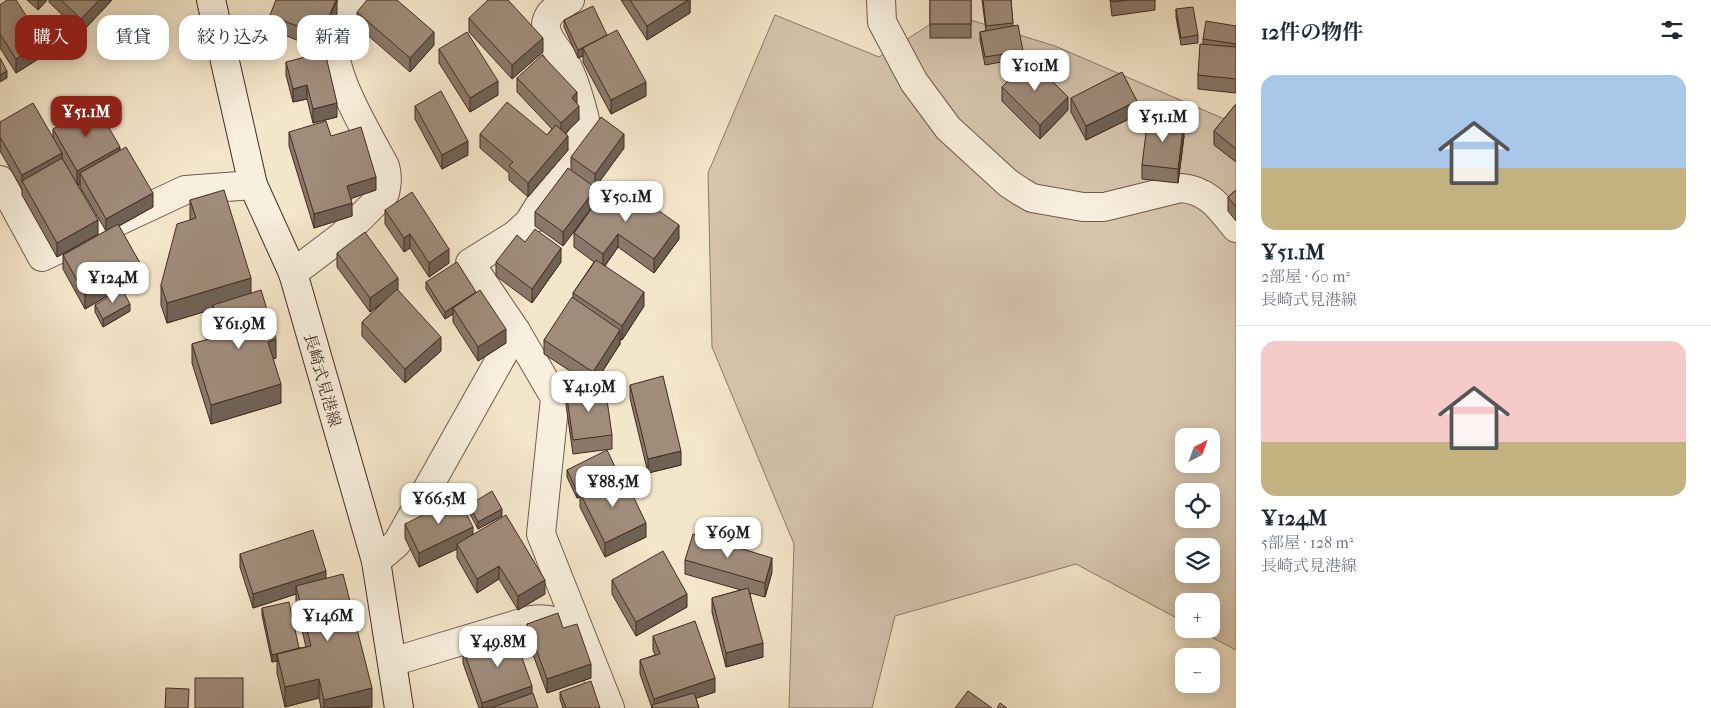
<!DOCTYPE html>
<html lang="ja">
<head>
<meta charset="utf-8">
<style>
  :root { --surface:#fff; --page:#f2f2f3; --text:#1f2937; --muted:#747a83; --line:#e0e1e3; --accent:#8f2418 }
  body { margin:0; font-family:"IM FELL French Canon","Noto Serif JP",serif; background:var(--page); color:var(--text); height:100vh; display:flex; flex-direction:column; font-size:19px; white-space:nowrap }
  * { box-sizing:border-box; margin:0 }
  p { font-size:16px; color:var(--muted) }
  .icon { flex:none; width:28px; height:28px; fill:none; stroke:currentColor; stroke-width:2; stroke-linecap:round; stroke-linejoin:round }
  .map { position:relative; flex:1; overflow:hidden }
  .side { display:flex; flex-direction:column; background:var(--surface); width:475px }
  .side>* { flex:none }
  .hud { position:absolute; left:15px; top:15px; width:475px; height:45px; display:flex; gap:10px }
  .needle { width:32px; rotate:41deg }
  .fabs { position:absolute; left:1175px; top:428px; display:grid; gap:10px }
  .fabs a { display:grid; place-items:center; width:45px; height:45px; border-radius:10px; background:var(--surface); box-shadow:0 2px 12px #0003; font-size:25px }
  .price { position:absolute; translate:-50% -42px; padding:0 11px; border-radius:10px; background:#fff; color:#222; font-size:16px; line-height:32px; filter:drop-shadow(0 1px 2px #0008) }
  .price::after { content:''; position:absolute; left:50%; top:30px; width:15px; height:11px; margin-left:-8px; background:inherit; clip-path:polygon(0 0,100% 0,50% 100%) }
  .price.active { background:var(--accent); color:#fff }
  ul { padding:0; list-style:none }
  li { display:grid; align-content:center; gap:10px; height:265px; padding:0 25px }
  li+li { border-top:1px solid var(--line) }
  li span { display:grid; place-items:center; height:155px; border-radius:15px; color:#555 }
  li>.icon { margin-inline-start:auto }
  span .icon { width:90px; height:90px; fill:#fffc; stroke-width:1 }
  li b { font-size:21px }
  h2 { display:flex; justify-content:space-between; align-items:center; height:60px; padding:0 25px; font-size:21px }
  .chip { padding:0 18px; border-radius:15px; background:var(--surface); box-shadow:0 2px 12px #0003; font-size:18px; line-height:45px }
  .chip.active { background:var(--accent); color:#fff }
  main { display:flex; flex:1; min-height:0 }
  .map>svg:first-child { display:block }
</style>
</head>
<body>
<main>
<div class="map">
<svg width="1236" height="708" viewBox="0 0 1236 708">
  <rect width="100%" height="100%" fill="#f4e6ca"/>
  <filter id="stains"><feTurbulence type="fractalNoise" baseFrequency=".004" numOctaves="4"/><feColorMatrix values="0 0 0 0 .2 0 0 0 0 .09 0 0 0 0 .02 0 0 0 .5 -.17"/></filter>
  <radialGradient id="worn" r=".72"><stop offset=".6" stop-color="#630" stop-opacity="0"/><stop offset="1" stop-color="#630" stop-opacity=".3"/></radialGradient>
  <path fill="#d6c6ae" stroke="#8c7868" fill-rule="evenodd" d="M948,13L1055,46L1236,124V650L1196,629H1211V601H1184V622L1076,564L895,616L872,708H789L794,544L712,347L708,173L775,15L879,57ZM1184,436H1211V464H1184ZM1184,491H1211V519H1184ZM1184,546H1211V574H1184Z"/>
  <g fill="none" stroke-linecap="round" stroke-linejoin="round">
    <defs>
      <g id="street">
        <path d="M570,0C562,5 550,10 547,20C541,35 559,49 565,62C576,82 582,106 587,128L529,222L515,235L470,263L516,331L555,398L541,534L610,708"/>
        <path d="M881,0L882,22L914,82L948,128L1008,183L1020,191L1032,198L1083,207H1104L1181,188C1208,190 1220,208 1236,228"/>
        <path d="M0,180L42,257L185,190L253,185"/>
        <path d="M293,273L342,236L385,193C387,183 388,176 385,166C370,138 333,77 335,46C336,32 348,13 354,0"/>
        <path d="M376,561L397,543L516,331"/>
        <path d="M392,662L531,620C549,617 560,622 575,633"/>
      </g>
      <path id="secondary" d="M211,0L253,185L293,273L376,561L399,708"/>
    </defs>
    <use href="#street" stroke="#6f5a4d" stroke-width="30"/>
    <use href="#secondary" stroke="#432b23" stroke-width="30"/>
    <use href="#street" stroke="#f8efdd" stroke-width="28"/>
    <use href="#secondary" stroke="#f8efdd" stroke-width="28"/>
  </g>
  <g fill="#897869" stroke="#432b23">
    <path d="M27,0H47L38,10Z"/>
    <path d="M49,0H112L81,33L49,2Z"/>
    <path d="M621,0H690V13L647,40Z"/>
    <rect x="930" y="0" width="41" height="38"/>
    <path d="M982,0H1011L1013,26L1023,51V58L985,65L980,40V32L986,31Z"/>
    <path d="M1110,0H1155V10L1112,16Z"/>
    <path d="M0,5L43,56L16,73L0,48Z"/>
    <path d="M1176,9L1198,35V43L1181,45L1176,17Z"/>
    <path d="M357,12L434,45L410,72L357,26Z"/>
    <path d="M337,13L321,50L270,29V15Z"/>
    <path d="M469,18L543,52L512,79L469,32Z"/>
    <path d="M564,20L607,35L646,96L611,114L583,62V56L578,58L564,27Z"/>
    <path d="M1236,26V93L1198,89V75L1203,44V39Z"/>
    <path d="M439,49L498,95L470,112L439,63Z"/>
    <path d="M286,62L337,117L313,123L307,99L293,102L286,75Z"/>
    <path d="M517,78L577,104L579,120L565,133L568,150L528,197L509,180V173L480,148V134L547,135L552,129L517,92Z"/>
    <path d="M1002,87L1068,110L1040,139L1002,101Z"/>
    <path d="M1071,98L1137,115L1086,140L1071,112Z"/>
    <path d="M1236,104V162L1214,145V131Z"/>
    <path d="M415,106L468,155L442,169L415,119Z"/>
    <path d="M0,122L53,139V129L120,151L153,207L119,226L140,277L85,309L63,269V255L106,231L80,187V184L78,185L98,234L57,257L22,195V189L0,151Z"/>
    <path d="M289,132L331,136L376,190L351,198L352,216L314,228L289,146Z"/>
    <path d="M1184,136L1178,183L1142,179V165Z"/>
    <path d="M624,148L595,187L596,202L563,246L535,226V212L571,170V157Z"/>
    <path d="M609,184L679,239L654,273L618,247L605,266L644,306L622,340L620,339V344L593,386L544,354V340L573,299V293L594,262L574,247V233Z"/>
    <path d="M1236,190V221L1228,211V197Z"/>
    <path d="M190,200L251,293L276,358L273,359L281,403L211,424L192,363V344L216,337L213,324V309L167,323L161,305V285L190,220Z"/>
    <path d="M385,210L449,263L429,277L410,248L404,252L385,224Z"/>
    <path d="M525,242L561,262L532,303L496,276V262Z"/>
    <path d="M337,253L398,290L441,351L405,383L362,336V322L384,302L370,312L337,267Z"/>
    <path d="M426,282L476,292L506,343L478,361L453,322V314L445,319L426,289Z"/>
    <path d="M95,305L130,311L103,327L95,312Z"/>
    <path d="M630,385L681,465L648,473L630,398Z"/>
    <path d="M566,391L612,435V449L573,454L566,405Z"/>
    <path d="M567,470L617,475L646,537L605,557L580,507V497L577,498L567,477Z"/>
    <path d="M469,505L502,516L478,529L469,512Z"/>
    <path d="M405,524L473,534L545,594L518,610L499,579L477,593L457,558V549L419,567L405,538Z"/>
    <path d="M240,554L326,579L372,707L321,708L319,698L285,707L277,673V661L272,662L262,615V608L299,648L306,647L296,605V594L253,608L240,567Z"/>
    <path d="M685,560L772,572L765,597L750,593L763,657L726,667L712,612V598L741,590L685,574Z"/>
    <path d="M612,580L687,607L636,636L612,594Z"/>
    <path d="M527,624L563,628L591,678L547,693L527,638Z"/>
    <path d="M653,636L715,692L696,698L699,708H652L640,674V660L655,655L653,650Z"/>
    <path d="M463,649L532,694L538,708H479L463,663Z"/>
    <path d="M560,692L600,708H563L560,699Z"/>
  </g>
  <g fill="#6f6255" stroke="#432b23">
    <path d="M38,0H47L38,10Z"/>
    <path d="M99,0H112L81,33V19Z"/>
    <path d="M337,0V13L321,50V36Z"/>
    <path d="M688,0H690V13L647,40V26Z"/>
    <path d="M434,32V45L410,72V58Z"/>
    <path d="M543,38V52L512,79V65Z"/>
    <path d="M43,42V56L16,73V59Z"/>
    <path d="M583,49V56L578,58V50Z"/>
    <path d="M7,71V78L0,82V75Z"/>
    <path d="M498,81V95L470,112V98Z"/>
    <path d="M646,82V96L611,114V100Z"/>
    <path d="M307,85V99L293,102V89Z"/>
    <path d="M577,92V106L572,98Z"/>
    <path d="M1068,97V110L1040,139V125Z"/>
    <path d="M1137,101V115L1086,140V126Z"/>
    <path d="M337,103V117L313,123V109Z"/>
    <path d="M579,106V120L561,137V123Z"/>
    <path d="M1184,122V136L1178,183V169Z"/>
    <path d="M624,134V148L595,188V174Z"/>
    <path d="M568,136V150L528,197V183Z"/>
    <path d="M468,141V155L442,169V155Z"/>
    <path d="M120,147V161L80,173V184L77,185V171Z"/>
    <path d="M62,153V167L22,182V175Z"/>
    <path d="M376,177V190L347,200V186Z"/>
    <path d="M596,188V202L563,246V232Z"/>
    <path d="M153,193V207L106,233V219Z"/>
    <path d="M352,203V216L314,228V214Z"/>
    <path d="M98,220V234L57,257V243Z"/>
    <path d="M679,225V239L654,273V259Z"/>
    <path d="M410,234V248L404,252V238Z"/>
    <path d="M618,234V247L603,268V254Z"/>
    <path d="M561,248V262L532,303V289Z"/>
    <path d="M449,249V263L429,277V263Z"/>
    <path d="M140,263V277L85,309V295Z"/>
    <path d="M251,278V298L213,305V309L167,323V303Z"/>
    <path d="M398,278V291L370,312V298Z"/>
    <path d="M476,292L453,308V314L445,319V312Z"/>
    <path d="M644,292V306L622,340V326Z"/>
    <path d="M130,304V311L103,327V319Z"/>
    <path d="M506,329V343L478,361V347Z"/>
    <path d="M620,330V344L593,386V372Z"/>
    <path d="M441,337V351L405,383V369Z"/>
    <path d="M276,339V358L268,361V342Z"/>
    <path d="M281,384V403L211,424V405Z"/>
    <path d="M681,451V465L648,473V459Z"/>
    <path d="M617,471V478L580,493V497L577,498V491Z"/>
    <path d="M502,509V516L478,529V522Z"/>
    <path d="M646,523V537L605,557V543Z"/>
    <path d="M473,527V541L457,544V549L419,567V553Z"/>
    <path d="M772,558V572L765,597V583Z"/>
    <path d="M499,566V579L477,593V579Z"/>
    <path d="M326,571V585L296,586V594L253,608V594Z"/>
    <path d="M545,580V594L518,610V596Z"/>
    <path d="M687,594V607L636,636V622Z"/>
    <path d="M763,643V657L726,667V653Z"/>
    <path d="M299,648L277,654V661L272,662V655Z"/>
    <path d="M591,664V678L547,693V679Z"/>
    <path d="M715,678V692L668,708H654V699Z"/>
    <path d="M319,679V698L285,707V687Z"/>
    <path d="M532,686V699L508,708H482V703Z"/>
    <path d="M372,688V707L324,708V700Z"/>
  </g>
  <g fill="#9f8c7a" stroke="#432b23">
    <path d="M7,0H16L43,42L16,59L0,34V5Z"/>
    <path d="M61,0H99L81,19Z"/>
    <path d="M276,0H336L321,36L270,15Z"/>
    <path d="M367,0H397L434,32L410,58L357,12Z"/>
    <path d="M488,0H508L543,38L512,65L469,18Z"/>
    <path d="M630,0H688L647,26Z"/>
    <rect x="930" y="0" width="41" height="24"/>
    <path d="M983,0H1011L1013,23L986,26Z"/>
    <path d="M1112,0H1127L1112,2Z"/>
    <path d="M593,6L607,35L578,50L564,20Z"/>
    <path d="M1193,7L1198,35L1181,38L1176,9Z"/>
    <path d="M1206,21L1236,26V44L1203,39Z"/>
    <path d="M1018,25L1023,51L985,57L980,32Z"/>
    <path d="M617,30L646,82L611,100L583,48Z"/>
    <path d="M467,32L498,81L470,98L439,49Z"/>
    <path d="M1200,44L1236,47V79L1198,75Z"/>
    <path d="M325,52L337,103L313,109L307,85L293,89L286,62Z"/>
    <path d="M542,55L577,92L572,98L579,106L561,123L517,78Z"/>
    <path d="M0,58L7,71L0,75Z"/>
    <path d="M1030,59L1068,97L1040,125L1002,87Z"/>
    <path d="M1122,72L1137,101L1086,126L1071,98Z"/>
    <path d="M441,91L468,141L442,155L415,106Z"/>
    <path d="M507,102L547,135L556,125L568,136L528,183L509,166L513,162L480,134Z"/>
    <path d="M33,103L62,153L22,175L0,137V122Z"/>
    <path d="M1236,104V149L1214,131Z"/>
    <path d="M96,105L120,147L77,171L53,129Z"/>
    <path d="M601,117L624,134L595,174L571,157Z"/>
    <path d="M1148,117L1184,122L1178,169L1142,165Z"/>
    <path d="M326,121L331,136L361,127L376,177L347,186L352,203L314,214L289,132Z"/>
    <path d="M126,147L153,193L106,219L80,173Z"/>
    <path d="M62,158L98,220L57,243L22,181Z"/>
    <path d="M568,168L596,188L563,232L535,212Z"/>
    <path d="M609,184L624,195L628,189L679,225L654,259L618,234L603,254L574,233Z"/>
    <path d="M224,190L251,278L167,303L161,285L177,224L196,218L190,200Z"/>
    <path d="M1236,190V207L1228,197Z"/>
    <path d="M412,192L449,249L429,263L410,234L404,238L385,210Z"/>
    <path d="M118,224L140,263L85,295L63,255Z"/>
    <path d="M535,229L561,248L532,289L496,262L517,235L525,242Z"/>
    <path d="M365,232L398,278L370,298L337,253Z"/>
    <path d="M596,260L644,292L622,326L573,293Z"/>
    <path d="M457,262L476,292L445,312L426,282Z"/>
    <path d="M122,289L130,304L103,319L95,305Z"/>
    <path d="M397,289L441,337L405,369L362,322Z"/>
    <path d="M261,290L276,339L268,342L281,384L211,405L192,344L222,335L213,305Z"/>
    <path d="M480,290L506,329L478,347L453,308Z"/>
    <path d="M572,297L620,330L593,372L544,340Z"/>
    <path d="M663,376L681,451L648,459L630,385Z"/>
    <path d="M605,386L612,435L573,440L566,391Z"/>
    <path d="M607,450L617,471L577,491L567,470Z"/>
    <path d="M622,473L646,523L605,543L580,493Z"/>
    <path d="M492,491L502,509L478,522L469,505Z"/>
    <path d="M458,497L473,527L419,553L405,524Z"/>
    <path d="M506,515L545,580L518,596L499,566L477,579L457,544Z"/>
    <path d="M313,530L326,571L253,594L240,554Z"/>
    <path d="M693,534L772,558L765,583L685,560Z"/>
    <path d="M663,551L687,594L636,622L612,580Z"/>
    <path d="M343,574L372,688L324,700L319,679L285,687L277,654L311,646L296,586Z"/>
    <path d="M748,588L763,643L726,653L712,598Z"/>
    <path d="M289,602L299,648L272,655L262,608Z"/>
    <path d="M558,613L563,628L577,624L591,664L547,679L527,624Z"/>
    <path d="M695,621L715,678L654,699L640,660L660,654L653,636Z"/>
    <path d="M513,632L532,686L482,703L463,649Z"/>
    <rect x="195" y="678" width="48" height="30"/>
    <path d="M591,681L600,708H566L560,692Z"/>
    <path d="M166,688L189,689L188,708H165Z"/>
    <path d="M968,691L992,708H955Z"/>
    <path d="M533,693L538,708H491Z"/>
    <path d="M694,693L699,708H653L652,705Z"/>
    <path d="M1000,703L1007,708H997Z"/>
  </g>
  <g text-anchor="middle" stroke-width="4.5" stroke-linejoin="round" paint-order="stroke">
    <g font-size="16" fill="#432b23" stroke="#f8efdd">
      <text transform="translate(323 380) rotate(74)" y="6">長崎式見港線</text>
    </g>
  </g>
  <rect width="100%" height="100%" filter="url(#stains)"/>
  <rect width="100%" height="100%" fill="url(#worn)"/>
</svg>
<div class="fabs">
<a><svg class="needle" viewBox="-14 -14 28 28"><path d="M0-13l5 13h-10z" fill="#e53935"/><path d="M0 13l5-13h-10z" fill="#747a83"/></svg></a>
<a><svg class="icon" aria-label="locate" viewBox="0 0 24 24"><circle cx="12" cy="12" r="6"/><path d="M12 2v4M12 18v4M2 12h4M18 12h4"/></svg></a>
<a><svg class="icon" aria-label="layers" viewBox="0 0 24 24"><path d="M12 4l9 5-9 5-9-5zM3 14l9 5 9-5"/></svg></a>
<a>+</a>
<a>−</a>
</div>
<b class="price" style="left:1035px;top:92px">¥101M</b>
<b class="price active" style="left:86px;top:138px">¥51.1M</b>
<b class="price" style="left:1163px;top:143px">¥51.1M</b>
<b class="price" style="left:626px;top:223px">¥50.1M</b>
<b class="price" style="left:113px;top:304px">¥124M</b>
<b class="price" style="left:239px;top:350px">¥61.9M</b>
<b class="price" style="left:589px;top:413px">¥41.9M</b>
<b class="price" style="left:613px;top:508px">¥88.5M</b>
<b class="price" style="left:439px;top:525px">¥66.5M</b>
<b class="price" style="left:728px;top:559px">¥69M</b>
<b class="price" style="left:328px;top:642px">¥146M</b>
<b class="price" style="left:498px;top:668px">¥49.8M</b>
<div class="hud">
<a class="chip active">購入</a>
<a class="chip">賃貸</a>
<a class="chip">絞り込み</a>
<a class="chip">新着</a>
</div>
</div>
<section class="side">
<h2>12件の物件<svg class="icon" aria-label="filters" viewBox="0 0 24 24"><path d="M4 7h16M4 17h16"/><circle cx="9" cy="7" r="2"/><circle cx="15" cy="17" r="2"/></svg></h2>
<ul>
<li><span style="background:linear-gradient(#a9c7e8 60%,#c2b280 0)"><svg class="icon" aria-label="home" viewBox="0 0 24 24"><path d="M3 11l9-7 9 7M6 9v11h12V9"/></svg></span><div><b>¥51.1M</b><p>2部屋 · 60 m²</p><p>長崎式見港線</p></div></li>
<li><span style="background:linear-gradient(#f6c9c9 65%,#c2b280 0)"><svg class="icon" aria-label="home" viewBox="0 0 24 24"><path d="M3 11l9-7 9 7M6 9v11h12V9"/></svg></span><div><b>¥124M</b><p>5部屋 · 128 m²</p><p>長崎式見港線</p></div></li>
</ul>
</section>
</main>
</body>
</html>
